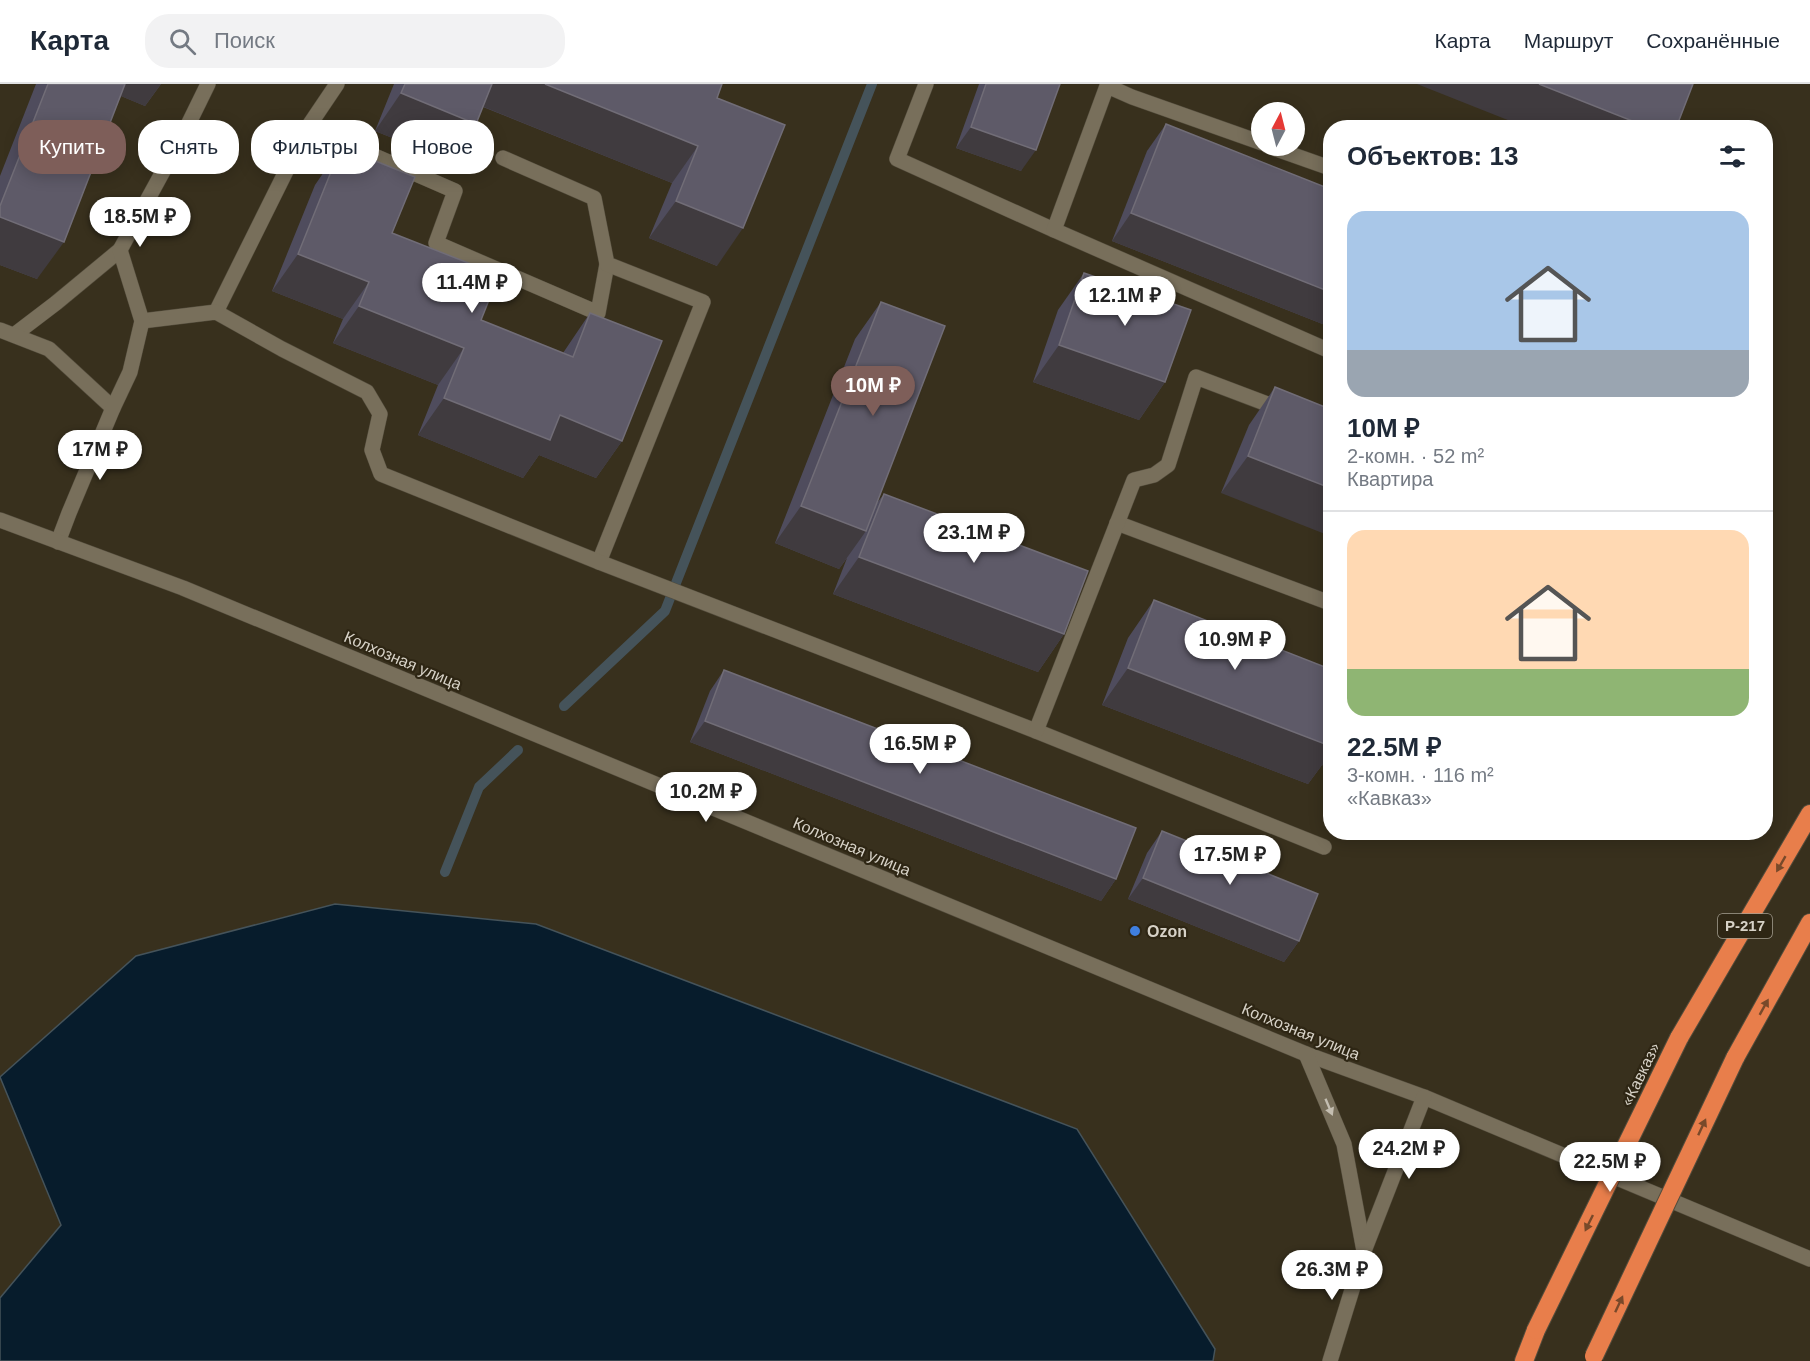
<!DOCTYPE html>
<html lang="ru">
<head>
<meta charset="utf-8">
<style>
  :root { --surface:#fff; --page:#f2f2f3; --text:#1f2937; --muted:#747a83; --line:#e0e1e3; --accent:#7e5e59 }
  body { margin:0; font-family:Arial,sans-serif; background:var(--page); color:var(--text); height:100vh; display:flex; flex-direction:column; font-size:22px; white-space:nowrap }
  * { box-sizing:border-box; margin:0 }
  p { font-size:20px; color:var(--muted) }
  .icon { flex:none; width:33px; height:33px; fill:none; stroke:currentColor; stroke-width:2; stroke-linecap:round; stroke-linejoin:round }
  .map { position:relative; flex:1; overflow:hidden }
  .drawer { position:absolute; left:1323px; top:36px; width:450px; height:720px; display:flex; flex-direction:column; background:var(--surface); border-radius:24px; box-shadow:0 3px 15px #0003 }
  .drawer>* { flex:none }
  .guide { position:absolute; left:18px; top:36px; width:570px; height:54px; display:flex; gap:12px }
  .needle { width:39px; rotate:7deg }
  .controls { position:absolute; left:1251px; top:18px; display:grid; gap:12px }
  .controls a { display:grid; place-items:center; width:54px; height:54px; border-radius:50%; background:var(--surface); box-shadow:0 3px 15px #0003; font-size:30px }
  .price { position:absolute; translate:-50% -51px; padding:0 14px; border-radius:21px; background:#fff; color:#222; font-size:20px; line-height:39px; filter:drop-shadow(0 2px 3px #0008) }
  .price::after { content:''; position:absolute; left:50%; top:36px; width:18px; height:14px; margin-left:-9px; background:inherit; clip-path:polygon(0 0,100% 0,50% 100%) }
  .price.selected { background:var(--accent); color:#fff }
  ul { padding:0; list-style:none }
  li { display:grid; align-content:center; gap:12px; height:318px; padding:0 24px }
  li+li { border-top:2px solid var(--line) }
  li span { display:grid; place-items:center; height:186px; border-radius:18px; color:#555 }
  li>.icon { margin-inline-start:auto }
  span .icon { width:108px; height:108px; fill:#fffc; stroke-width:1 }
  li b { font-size:26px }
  h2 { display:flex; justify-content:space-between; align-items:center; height:72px; padding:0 24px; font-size:26px }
  .tag { padding:0 21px; border-radius:24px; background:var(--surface); box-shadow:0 3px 15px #0003; font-size:21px; line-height:54px }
  .tag.selected { background:var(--accent); color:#fff }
  header { display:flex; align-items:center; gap:36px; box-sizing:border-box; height:84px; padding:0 30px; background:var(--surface); border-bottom:2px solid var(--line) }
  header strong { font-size:28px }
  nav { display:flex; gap:33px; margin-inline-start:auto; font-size:21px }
  .search { width:420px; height:54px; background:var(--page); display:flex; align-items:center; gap:15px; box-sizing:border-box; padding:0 21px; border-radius:24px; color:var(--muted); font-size:22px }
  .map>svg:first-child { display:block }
</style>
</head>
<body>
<header>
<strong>Карта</strong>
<div class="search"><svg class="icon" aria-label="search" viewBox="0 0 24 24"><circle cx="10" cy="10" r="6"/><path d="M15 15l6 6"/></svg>Поиск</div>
<nav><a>Карта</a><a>Маршрут</a><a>Сохранённые</a></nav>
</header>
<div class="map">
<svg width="1810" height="1277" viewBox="0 0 1810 1277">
  <rect width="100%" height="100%" fill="#38301d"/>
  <path fill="#071c2c" stroke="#45535a" stroke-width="1.5" d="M335,820L536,840L1077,1045L1215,1265L1213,1277H0V1214L61,1141L0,993L136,872Z"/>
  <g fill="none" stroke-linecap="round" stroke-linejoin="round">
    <g stroke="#45535a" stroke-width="10">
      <path d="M564,622L665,527L872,0"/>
      <path d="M445,788L479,703L518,666"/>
    </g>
    <defs>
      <g id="lane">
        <path d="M926,0L897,75L1054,146"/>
        <path d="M308,43L455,107L436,159L598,229L607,180"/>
        <path d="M1262,59L1132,13L1107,2L1054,146L1330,267"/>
        <path d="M1268,62L1330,84"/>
        <path d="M503,74L594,114L607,180L703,218L599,478"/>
        <path d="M216,228L308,43L337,0"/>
        <path d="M142,237L216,228L282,265L367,308L380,330L372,366L381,390L599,478L1036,647L1324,763"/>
        <path d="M14,251L56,219L120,166"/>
        <path d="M1117,439L1330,519"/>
        <path d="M1036,647L1134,396L1154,391L1168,381L1196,293L1283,326"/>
      </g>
      <g id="street">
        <path d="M0,246L49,265L113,324"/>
        <path d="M58,458L69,429L113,324L130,288L142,237L120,166L184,49L208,0"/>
      </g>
      <g id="secondary">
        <path d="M0,436L183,504L1306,970L1424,1013L1810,1175"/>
        <path d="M1306,970L1344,1060L1364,1167"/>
        <path d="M1330,1277L1364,1167L1424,1013"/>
      </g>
      <g id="highway">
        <path d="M1679,954L1810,730"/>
        <path d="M1735,974L1810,839"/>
        <path d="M1524,1277L1536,1246"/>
      </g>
    </defs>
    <use href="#lane" stroke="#534c3c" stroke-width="16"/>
    <use href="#street" stroke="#534c3c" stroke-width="16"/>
    <use href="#secondary" stroke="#534c3c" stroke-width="16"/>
    <use href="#highway" stroke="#534c3c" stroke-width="20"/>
    <use href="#lane" stroke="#786f5b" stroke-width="15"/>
    <use href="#street" stroke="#786f5b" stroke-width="15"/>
    <use href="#secondary" stroke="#786f5b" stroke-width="15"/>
    <use href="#highway" stroke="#e87e4b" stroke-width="18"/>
    <defs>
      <g id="highway-bridge">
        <path d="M1536,1246L1679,954"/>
        <path d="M1594,1272L1735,974"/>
      </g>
    </defs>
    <use href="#highway-bridge" stroke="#534c3c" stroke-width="20" stroke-linecap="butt"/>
    <use href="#highway-bridge" stroke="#e87e4b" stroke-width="18"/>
  </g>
  <g fill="#4f4c5d">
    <path d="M36,0H161L145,22L121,12L37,195L0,181V92Z"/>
    <path d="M394,0H722L717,14V182L649,154L672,99L483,23L476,40L450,77L375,47Z"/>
    <path d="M979,0H1060L1021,87L956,64Z"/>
    <path d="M1166,40L1330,105V243L1112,157L1147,67Z"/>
    <path d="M341,63L392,149L481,236L563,269L590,229L622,357L596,394L539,371L523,394L418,351L438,301L333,259L343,235L272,207L315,101Z"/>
    <path d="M1084,189L1165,298L1139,336L1033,298L1058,226Z"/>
    <path d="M881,218L876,420L884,410L1064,550L1038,588L833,510L847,474L839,485L775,459L855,255Z"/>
    <path d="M1275,303L1330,325L1221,409L1249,341Z"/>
    <path d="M1154,516L1330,585V684L1322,681L1308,700L1102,621L1128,554Z"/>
    <path d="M724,586L1116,795L1101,817L690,658L710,607Z"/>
    <path d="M1162,747L1299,857L1284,878L1128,815L1147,769Z"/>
  </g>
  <g fill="#403b3f">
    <path d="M116,0H161L145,22L111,8Z"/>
    <path d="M487,0H545L698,62L672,99L474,19Z"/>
    <path d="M1417,0H1539L1650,44H1528Z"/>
    <path d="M401,9L476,40L450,77L375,47Z"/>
    <path d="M971,43L1036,66L1021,87L956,64Z"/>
    <path d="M676,117L743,144L717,182L649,154Z"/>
    <path d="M1131,129L1330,208V243L1112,157Z"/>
    <path d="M0,133L64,158L37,195L0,181Z"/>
    <path d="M298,170L369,198L343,235L272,207Z"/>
    <path d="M359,222L464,264L438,301L333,259Z"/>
    <path d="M1059,261L1165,298L1139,336L1033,298Z"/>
    <path d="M444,314L560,331L622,357L596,394L539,371L523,394L418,351Z"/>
    <path d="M1248,372L1330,404V452L1221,409Z"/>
    <path d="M801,422L866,447L839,485L775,459Z"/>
    <path d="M859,473L1064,550L1038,588L833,510Z"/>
    <path d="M1128,584L1330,658V684L1322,681L1308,700L1102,621Z"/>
    <path d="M705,637L1116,795L1101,817L690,658Z"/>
    <path d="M1143,794L1299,857L1284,878L1128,815Z"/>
  </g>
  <g fill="#5e5a68" stroke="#716d77" stroke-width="1.5">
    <path d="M48,0H125L64,158L0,133V122Z"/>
    <path d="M405,0H492L476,40L401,9Z"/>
    <path d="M545,0H722L717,14L785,41L743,144L676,117L698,62Z"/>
    <path d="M986,0H1060L1036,66L971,43Z"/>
    <path d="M1539,0H1693L1676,44H1650Z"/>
    <path d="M1166,40L1330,105V208L1131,129Z"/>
    <path d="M341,63L415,93L392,149L499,191L481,236L573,273L590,229L662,257L622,357L560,331L550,356L444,314L464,264L359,222L369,198L298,170Z"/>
    <path d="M1084,189L1191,226L1165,298L1059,261Z"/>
    <path d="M881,218L945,242L866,447L801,422Z"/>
    <path d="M1275,303L1330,325V404L1248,372Z"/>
    <path d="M884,410L1088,487L1064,550L859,473Z"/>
    <path d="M1154,516L1330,585V662L1128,584Z"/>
    <path d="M724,586L1136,744L1116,795L705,637Z"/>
    <path d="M1162,747L1318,810L1299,857L1143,794Z"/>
  </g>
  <defs><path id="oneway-solid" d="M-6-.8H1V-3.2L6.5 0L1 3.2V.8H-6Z" transform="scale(1.5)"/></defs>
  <g fill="#78492a">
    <use href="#oneway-solid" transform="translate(1781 780) rotate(120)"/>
    <use href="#oneway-solid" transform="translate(1764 923) rotate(-61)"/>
    <use href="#oneway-solid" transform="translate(1702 1043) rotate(-65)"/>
    <use href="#oneway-solid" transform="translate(1589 1139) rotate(116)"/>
    <use href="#oneway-solid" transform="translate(1619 1220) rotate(-65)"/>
  </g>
  <use fill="#c4beb1" href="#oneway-solid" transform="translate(1329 1023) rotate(67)"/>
  <circle fill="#3f7fe0" stroke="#2e2614" stroke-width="2" cx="1135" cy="847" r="6"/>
  <g text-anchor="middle" stroke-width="4.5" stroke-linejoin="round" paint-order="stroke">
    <rect fill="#2e2614" stroke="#a49e91" stroke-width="1.5" x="1718" y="830" width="54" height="24" rx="4.5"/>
    <g font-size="15" font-weight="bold" fill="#d7d2c7">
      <text x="1745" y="847">Р-217</text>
    </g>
    <g font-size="16" fill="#d7d2c7" stroke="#2e2614">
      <text transform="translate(403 576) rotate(23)" y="6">Колхозная улица</text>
      <text transform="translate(852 762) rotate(23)" y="6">Колхозная улица</text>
      <text transform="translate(1301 947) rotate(22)" y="6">Колхозная улица</text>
      <text transform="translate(1640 990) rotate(-64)" y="6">«Кавказ»</text>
    </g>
    <g font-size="16" font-weight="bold" fill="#d7d2c7" stroke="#2e2614" text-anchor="start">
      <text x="1147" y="853">Ozon</text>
    </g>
  </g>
</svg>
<div class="controls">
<a><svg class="needle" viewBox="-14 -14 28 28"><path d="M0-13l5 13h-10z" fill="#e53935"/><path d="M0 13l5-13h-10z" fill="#747a83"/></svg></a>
</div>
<b class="price" style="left:140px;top:164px">18.5M ₽</b>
<b class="price" style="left:472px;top:230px">11.4M ₽</b>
<b class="price" style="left:1125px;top:243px">12.1M ₽</b>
<b class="price selected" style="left:873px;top:333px">10M ₽</b>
<b class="price" style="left:100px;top:397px">17M ₽</b>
<b class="price" style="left:974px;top:480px">23.1M ₽</b>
<b class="price" style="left:1235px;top:587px">10.9M ₽</b>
<b class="price" style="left:920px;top:691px">16.5M ₽</b>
<b class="price" style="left:706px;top:739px">10.2M ₽</b>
<b class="price" style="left:1230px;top:802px">17.5M ₽</b>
<b class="price" style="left:1409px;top:1096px">24.2M ₽</b>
<b class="price" style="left:1610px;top:1109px">22.5M ₽</b>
<b class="price" style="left:1332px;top:1217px">26.3M ₽</b>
<div class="guide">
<a class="tag selected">Купить</a>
<a class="tag">Снять</a>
<a class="tag">Фильтры</a>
<a class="tag">Новое</a>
</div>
<section class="drawer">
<h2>Объектов: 13<svg class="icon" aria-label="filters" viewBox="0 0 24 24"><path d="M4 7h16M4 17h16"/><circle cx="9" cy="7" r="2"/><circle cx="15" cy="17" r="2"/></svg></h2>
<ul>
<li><span style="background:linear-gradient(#a9c7e8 75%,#9aa5b1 0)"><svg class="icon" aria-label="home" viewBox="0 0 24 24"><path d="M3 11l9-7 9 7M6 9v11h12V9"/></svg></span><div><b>10M ₽</b><p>2-комн. · 52 m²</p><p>Квартира</p></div></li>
<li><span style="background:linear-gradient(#ffd9b3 75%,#8fb573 0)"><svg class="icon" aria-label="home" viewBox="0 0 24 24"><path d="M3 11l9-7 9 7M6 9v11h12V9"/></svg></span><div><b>22.5M ₽</b><p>3-комн. · 116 m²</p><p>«Кавказ»</p></div></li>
</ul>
</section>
</div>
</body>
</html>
